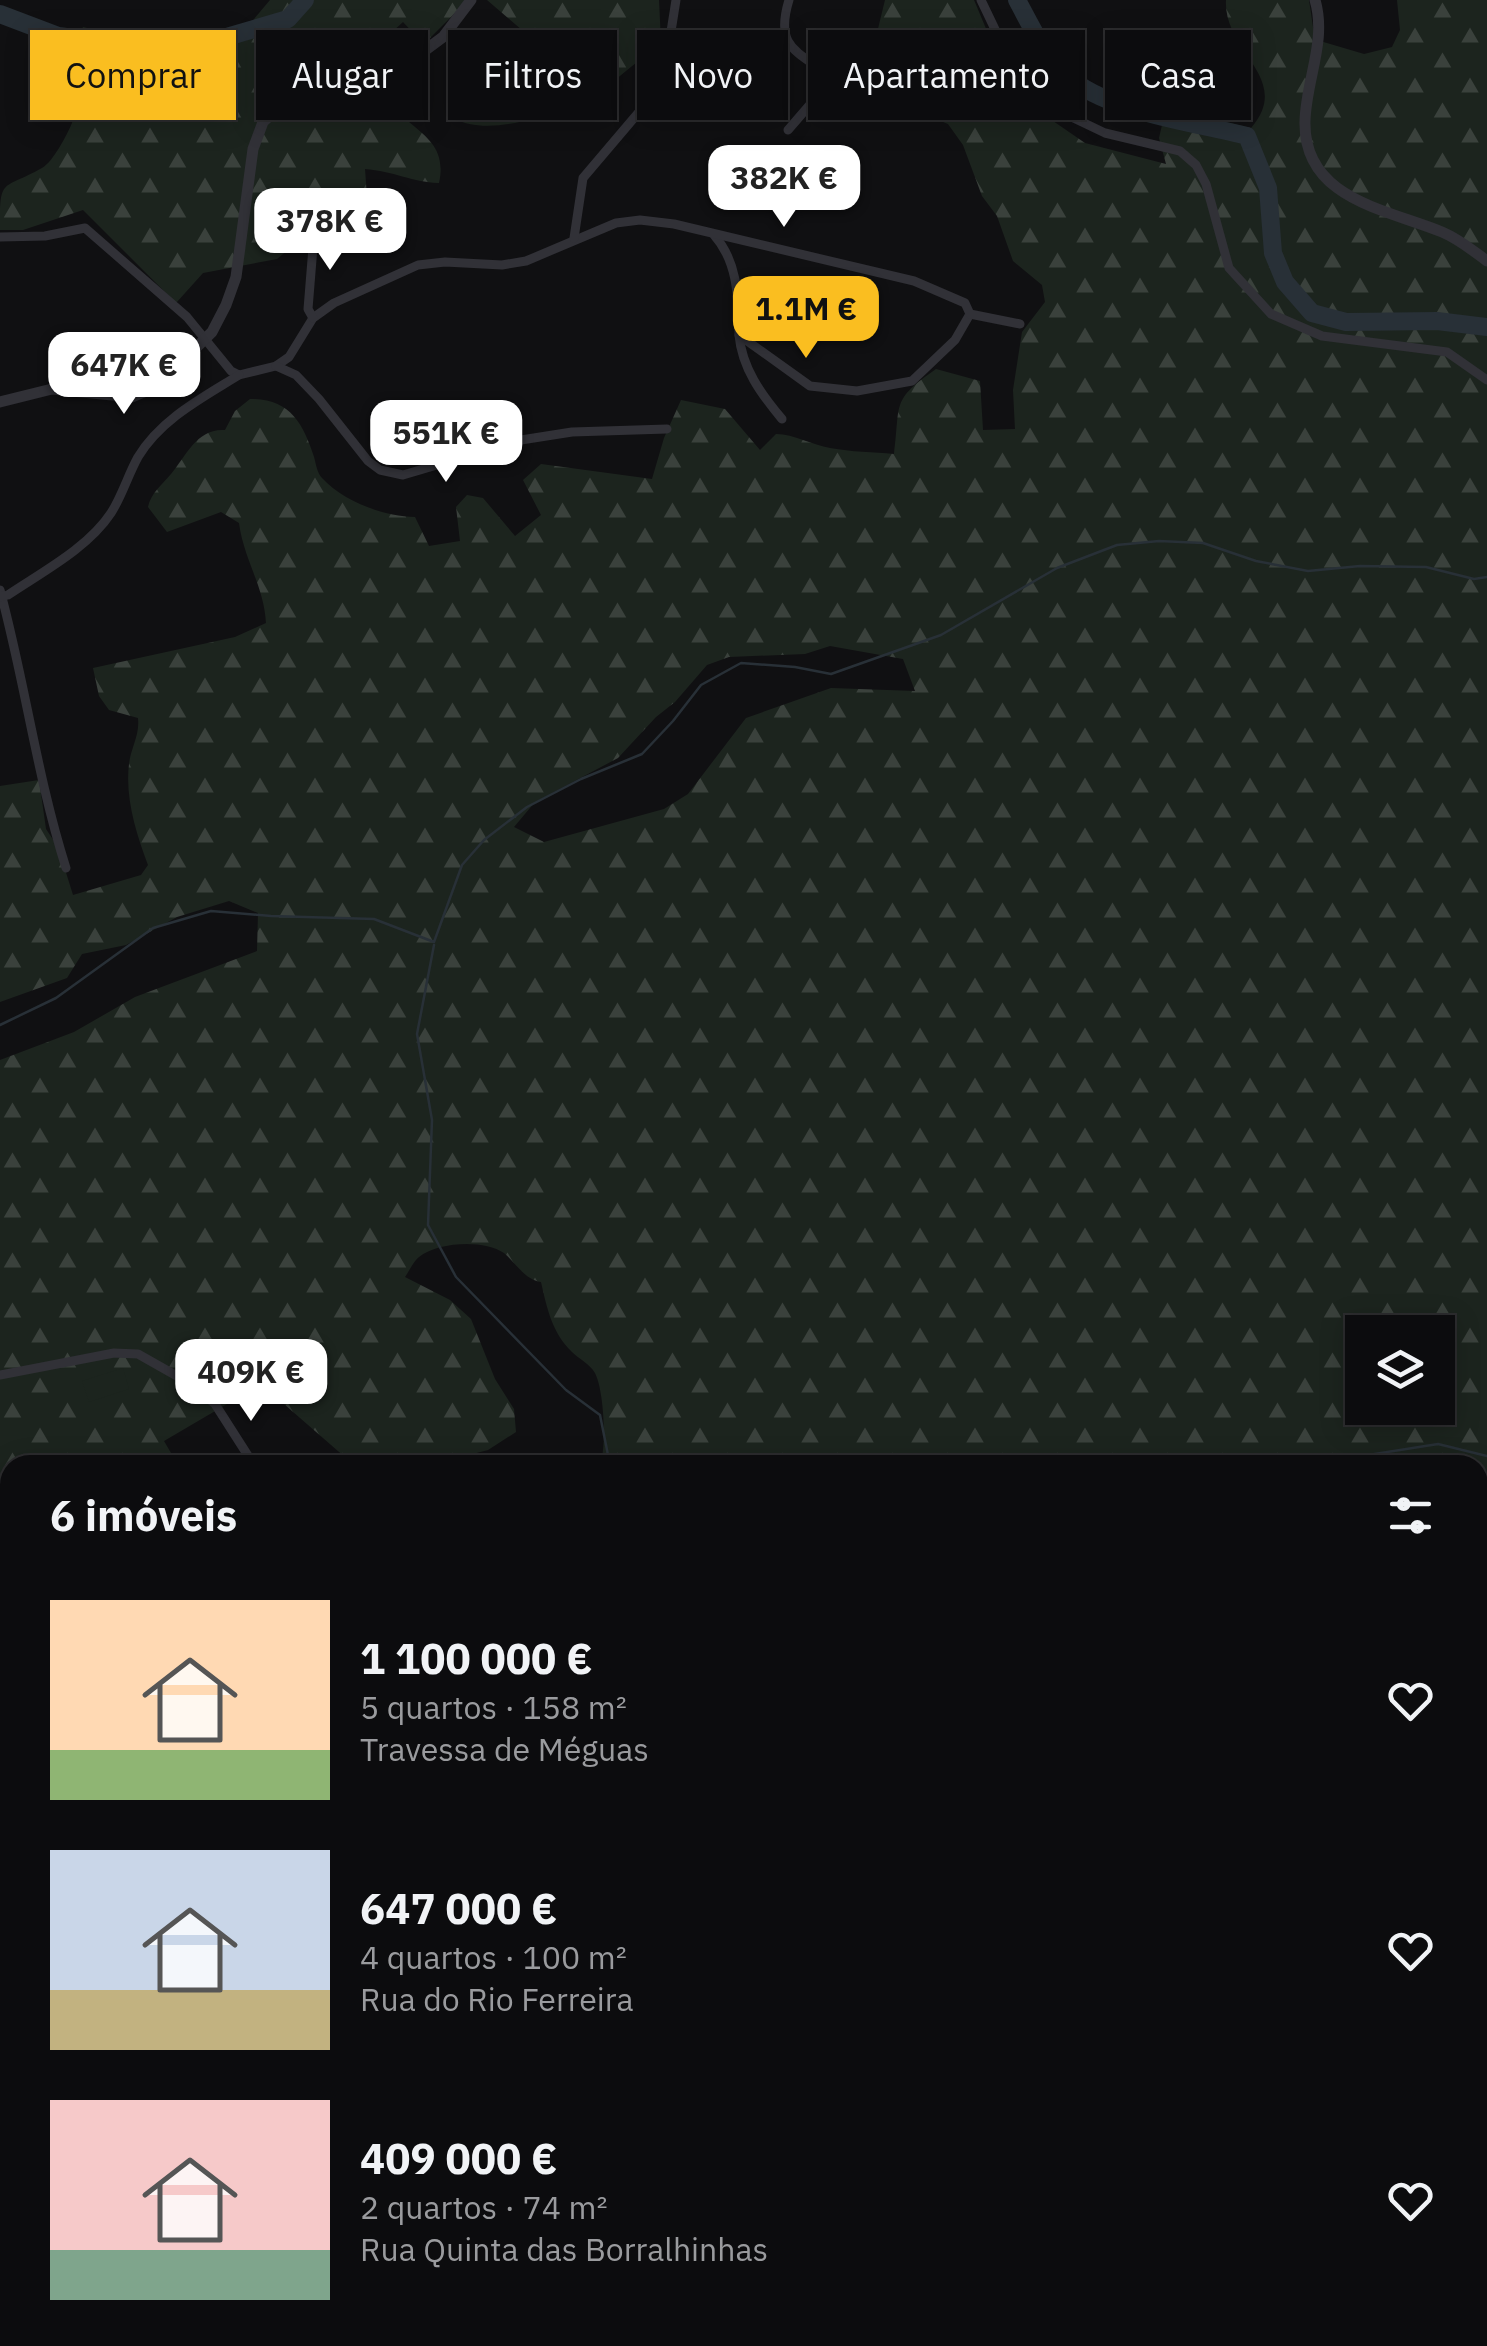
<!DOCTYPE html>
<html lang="pt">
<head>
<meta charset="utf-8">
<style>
  :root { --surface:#0c0c0e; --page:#151517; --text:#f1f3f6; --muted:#9a9b9e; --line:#2c2c2e; --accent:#fabe20 }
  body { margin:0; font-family:"IBM Plex Sans",sans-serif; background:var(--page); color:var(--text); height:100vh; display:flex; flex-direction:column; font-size:38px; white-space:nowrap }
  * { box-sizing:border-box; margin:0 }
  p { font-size:32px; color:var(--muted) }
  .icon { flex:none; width:55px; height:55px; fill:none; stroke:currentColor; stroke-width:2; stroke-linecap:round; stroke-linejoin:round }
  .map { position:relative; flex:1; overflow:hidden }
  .sheet { position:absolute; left:0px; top:1455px; width:1488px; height:892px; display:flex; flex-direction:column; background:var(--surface); border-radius:30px 30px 0 0; box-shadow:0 5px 25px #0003,0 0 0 2px var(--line) }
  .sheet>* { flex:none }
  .banner { position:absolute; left:30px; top:30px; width:1428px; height:90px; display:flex; gap:20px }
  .controls { position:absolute; left:1345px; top:1315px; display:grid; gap:20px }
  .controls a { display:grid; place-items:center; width:110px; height:110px; border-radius:0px; background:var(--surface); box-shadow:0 5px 25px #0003,0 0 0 2px var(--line); font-size:50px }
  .price { position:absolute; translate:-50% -85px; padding:0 22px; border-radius:20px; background:#fff; color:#222; font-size:32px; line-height:65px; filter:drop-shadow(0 2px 5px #0008) }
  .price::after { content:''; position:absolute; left:50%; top:60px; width:30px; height:22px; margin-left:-15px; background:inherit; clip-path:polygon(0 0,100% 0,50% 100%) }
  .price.selected { background:var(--accent); color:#111 }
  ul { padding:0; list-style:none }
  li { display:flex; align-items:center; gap:30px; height:250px; padding:0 50px }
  li span { display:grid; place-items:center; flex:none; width:280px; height:200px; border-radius:0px; color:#555 }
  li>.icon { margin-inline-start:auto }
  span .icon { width:120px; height:120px; fill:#fffc; stroke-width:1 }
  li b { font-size:42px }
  h2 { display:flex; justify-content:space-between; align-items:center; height:120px; padding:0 50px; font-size:42px }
  .chip { padding:0 35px; border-radius:0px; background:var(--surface); box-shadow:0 5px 25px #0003,0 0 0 2px var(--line); font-size:35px; line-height:90px }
  .chip.selected { background:var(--accent); color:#111 }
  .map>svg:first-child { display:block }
</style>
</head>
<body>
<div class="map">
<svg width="1487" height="2346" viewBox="0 0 1487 2346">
  <defs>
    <pattern id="forest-firs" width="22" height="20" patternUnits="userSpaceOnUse" patternTransform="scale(2.5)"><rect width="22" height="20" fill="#1c241e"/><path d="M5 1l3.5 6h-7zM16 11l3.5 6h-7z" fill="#3a413c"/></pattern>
  </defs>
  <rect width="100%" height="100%" fill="#101012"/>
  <g fill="url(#forest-firs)" fill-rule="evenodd">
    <path d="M270,0H468L424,44L403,22L381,42L398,61L383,70C383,132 452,124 439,183C411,182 394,171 365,169L368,211L317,226L277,259L203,273L176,303L83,210L23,230H0C0,176 1,191 42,168C53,162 67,135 72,123C79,103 62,90 63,70C64,57 77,40 83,27L128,38L196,40L244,31Z"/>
    <path d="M487,0H659L661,43L649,59L637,62L615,80L566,82L559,88L560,112C528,120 484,135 453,118L450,101L454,84C489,77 506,62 522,30Z"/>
    <path d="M885,0H974L997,55L1053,121L1085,143L1166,164L1159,138L1166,108L1251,128C1294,78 1223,52 1226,0H1309L1314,34L1320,41L1364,54L1392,47L1400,30L1397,0H1487V1516L1478,1519V1465H600C607,1447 604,1390 595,1373C590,1364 579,1359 572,1352C552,1333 547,1308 541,1282C525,1280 516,1263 504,1253C484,1239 437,1242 419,1257C414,1261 409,1271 405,1277L450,1300L471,1319L495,1379L514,1409L516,1432L488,1450L438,1463L405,1459L354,1465L261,1384L164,1441L178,1465H10V1716L5,1685L0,1678V1060L74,1032L135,997L257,951L258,913L229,901L177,917L126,945L82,954L67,978L0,1002V786L39,780L46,829L58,847L73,895L141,875L148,865C136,833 125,798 129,764C131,747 140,735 138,718L109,710L99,696L93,668L235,637L266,623C264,586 244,560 239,523L221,512L167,532L148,507C151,493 161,486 171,474C186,456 197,428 225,430L235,411L250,399C290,399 303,423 314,457C316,464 317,473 322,478C344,502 383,516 415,517L429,546L460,541L456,507L467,495L483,498L515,536L541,515L523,480L541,464L652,479L664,438L681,400L725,409L760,450L776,434C794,434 812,445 830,448C851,452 873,452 894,454C901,403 890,401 936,369L980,381L983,430L1015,429L1013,390L1022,332L1045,302L1042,285L1013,261L997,216L982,196L963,145L948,124L926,115H900L865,98L854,84L876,37ZM830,646L903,659L915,691L831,688L746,718L688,794L664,809L544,842L514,827L535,802L618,758L656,717L675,702L707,665L729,657L805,654ZM1362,1332H1438V1408H1362Z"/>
    <path d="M10,1718V1759L0,1764V1723Z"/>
    <path d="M10,1824V2033L0,2031V1830Z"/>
    <path d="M1478,1874H1487V2346H1348L1346,2338H1478Z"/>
    <path d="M137,2338H387L409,2346H138Z"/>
    <path d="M420,2338H524L528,2346H417Z"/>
    <path d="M850,2338H1155L1136,2346H854Z"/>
  </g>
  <path fill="#1c241e" d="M123,1368L129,1389L89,1402L82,1381Z"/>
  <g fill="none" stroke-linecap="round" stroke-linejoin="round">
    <g stroke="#283037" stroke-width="2.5">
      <path d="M434,945L417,1034L432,1120L428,1225L456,1277L566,1390L600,1415L610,1465"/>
      <path d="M0,1025L56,998L153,928L211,911L271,916L374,919L434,942L462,865L484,840L527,807L581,779L642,754L673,721L701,685L741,663L795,667L831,674L941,635L1057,568L1117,545L1159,541L1203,543L1256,561L1308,571L1360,566L1426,567L1474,579L1487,577"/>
      <path d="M1324,1462L1438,1444L1487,1456"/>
      <path d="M1478,1691L1487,1688"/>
    </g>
    <g stroke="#283037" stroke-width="18">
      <path d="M1017,0C1029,22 1041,48 1058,67C1097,112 1191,121 1247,136L1268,188L1273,253L1285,282L1312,313L1346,322L1437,321L1487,327"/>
      <path d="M0,14L58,36L136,45L203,44L288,19L305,0"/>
    </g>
    <g stroke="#313137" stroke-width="9">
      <path d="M981,0L1003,46L1061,112L1105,133L1180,151L1196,165L1206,184L1229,268L1271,314L1322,336L1447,352L1487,380"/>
      <path d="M788,130L833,78C798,51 774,49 789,0"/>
      <path d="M714,235C739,263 738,300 739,335L810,386L857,391L912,381L955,340L970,314"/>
      <path d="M0,237L45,236L85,228L187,317L231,371L239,375L276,366L289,357L313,318L334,303L418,265L445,262L502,265L526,261L616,223L640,220L674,224L914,281L965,303L970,314L1020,324"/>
      <path d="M574,238L583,178L645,105L665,69L676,0"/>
      <path d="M313,318L308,309L314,235"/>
      <path d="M739,335C742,368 761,394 782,419"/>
      <path d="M276,366L296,375L319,399L368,461L380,470L403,475L521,440L572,432L667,429"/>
      <path d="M0,590C25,682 37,777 66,868"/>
      <path d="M0,597L8,595C42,572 88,548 111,513C122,496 128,475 138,457C161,419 202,398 239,375"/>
      <path d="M0,1375L114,1353L138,1354L191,1384L215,1404L254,1465"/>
      <path d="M0,1575L10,1576"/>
      <path d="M0,2096L10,2061"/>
    </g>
    <g stroke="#313137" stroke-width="11">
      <path d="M1315,0C1327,41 1306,80 1305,121C1303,199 1386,209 1442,232C1459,239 1472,250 1487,261"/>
      <path d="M0,402L52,389L132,397L156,387L212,332L226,305L236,277L253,149L263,122L283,104L311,91L396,72L443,37L471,0"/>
    </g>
    <g stroke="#5d5f68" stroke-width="15">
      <path d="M1478,1836L1487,1837"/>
      <path d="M1478,1857H1487"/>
      <path d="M720,2346L721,2338"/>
      <path d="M743,2346L745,2338"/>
    </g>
  </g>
</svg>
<div class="controls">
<a><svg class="icon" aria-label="layers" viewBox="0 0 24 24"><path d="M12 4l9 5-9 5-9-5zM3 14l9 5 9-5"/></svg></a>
</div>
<b class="price" style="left:784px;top:230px">382K €</b>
<b class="price" style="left:330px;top:273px">378K €</b>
<b class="price selected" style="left:806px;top:361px">1.1M €</b>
<b class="price" style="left:124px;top:417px">647K €</b>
<b class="price" style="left:446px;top:485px">551K €</b>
<b class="price" style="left:251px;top:1424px">409K €</b>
<div class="banner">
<a class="chip selected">Comprar</a>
<a class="chip">Alugar</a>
<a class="chip">Filtros</a>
<a class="chip">Novo</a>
<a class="chip">Apartamento</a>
<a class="chip">Casa</a>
</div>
<section class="sheet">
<h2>6 imóveis<svg class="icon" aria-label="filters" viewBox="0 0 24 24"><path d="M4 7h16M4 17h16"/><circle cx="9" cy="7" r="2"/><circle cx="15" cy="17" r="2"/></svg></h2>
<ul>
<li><span style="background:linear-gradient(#ffd9b3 75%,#8fb573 0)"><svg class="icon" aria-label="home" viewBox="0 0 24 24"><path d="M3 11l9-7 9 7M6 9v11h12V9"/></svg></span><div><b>1 100 000 €</b><p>5 quartos · 158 m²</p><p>Travessa de Méguas</p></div><svg class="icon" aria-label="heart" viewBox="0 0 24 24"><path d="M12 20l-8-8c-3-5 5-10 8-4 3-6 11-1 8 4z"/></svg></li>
<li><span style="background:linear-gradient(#c9d6e8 70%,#c2b280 0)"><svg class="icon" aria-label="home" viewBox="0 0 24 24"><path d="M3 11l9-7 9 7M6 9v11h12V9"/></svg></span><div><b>647 000 €</b><p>4 quartos · 100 m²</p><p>Rua do Rio Ferreira</p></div><svg class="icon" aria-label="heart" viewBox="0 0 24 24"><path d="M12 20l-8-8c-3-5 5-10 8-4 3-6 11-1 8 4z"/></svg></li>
<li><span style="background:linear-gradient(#f6c9c9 75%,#7fa58c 0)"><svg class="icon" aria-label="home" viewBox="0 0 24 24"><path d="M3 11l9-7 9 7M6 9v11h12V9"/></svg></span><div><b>409 000 €</b><p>2 quartos · 74 m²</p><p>Rua Quinta das Borralhinhas</p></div><svg class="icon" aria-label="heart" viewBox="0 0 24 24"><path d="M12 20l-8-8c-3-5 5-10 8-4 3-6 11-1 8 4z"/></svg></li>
</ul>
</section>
</div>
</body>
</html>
